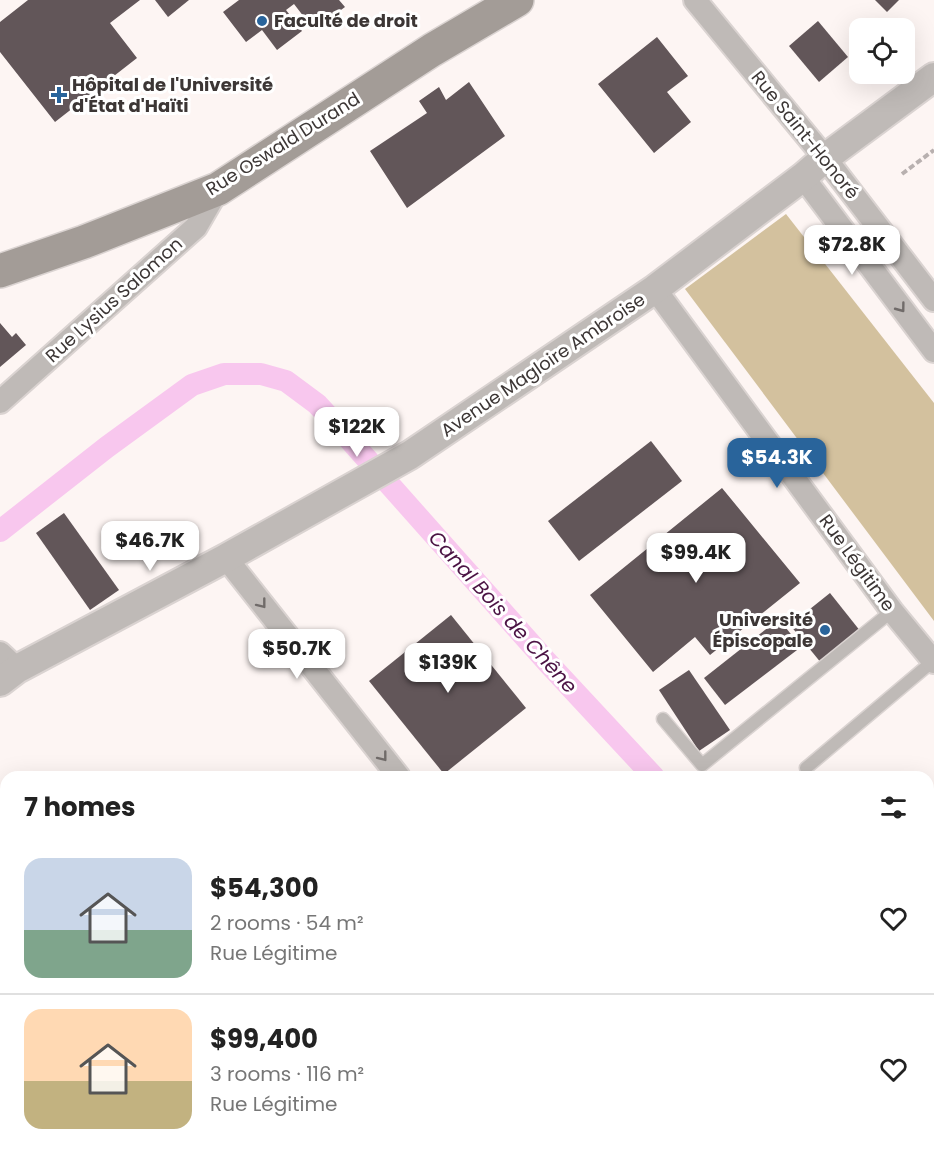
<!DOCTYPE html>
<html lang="en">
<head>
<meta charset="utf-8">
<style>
  :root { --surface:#fff; --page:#f2f2f2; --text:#222; --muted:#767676; --line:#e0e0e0; --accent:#29649b }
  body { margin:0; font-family:Poppins,sans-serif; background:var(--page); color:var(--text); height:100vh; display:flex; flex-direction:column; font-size:22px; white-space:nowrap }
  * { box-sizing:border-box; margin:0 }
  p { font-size:20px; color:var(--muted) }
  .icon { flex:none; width:33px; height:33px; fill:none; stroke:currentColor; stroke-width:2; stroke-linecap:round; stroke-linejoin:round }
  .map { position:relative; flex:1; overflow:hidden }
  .panel { position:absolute; left:0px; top:771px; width:934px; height:386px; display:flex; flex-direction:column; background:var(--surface); border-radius:18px 18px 0 0; box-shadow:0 6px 24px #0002 }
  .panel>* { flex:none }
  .controls { position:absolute; left:849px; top:18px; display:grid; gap:12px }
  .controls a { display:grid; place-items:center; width:66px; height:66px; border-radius:12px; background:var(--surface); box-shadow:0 6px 24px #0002; font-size:30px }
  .price { position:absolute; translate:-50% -51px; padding:0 14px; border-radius:12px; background:#fff; color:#222; font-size:20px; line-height:39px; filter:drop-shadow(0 2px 3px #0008) }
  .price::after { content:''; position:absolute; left:50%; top:36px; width:18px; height:14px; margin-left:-9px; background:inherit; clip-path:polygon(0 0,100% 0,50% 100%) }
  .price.selected { background:var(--accent); color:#fff }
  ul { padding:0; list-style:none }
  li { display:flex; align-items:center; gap:18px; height:150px; padding:0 24px }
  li+li { border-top:2px solid var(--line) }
  li span { display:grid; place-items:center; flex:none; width:168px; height:120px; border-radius:18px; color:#555 }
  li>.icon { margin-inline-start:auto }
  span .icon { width:72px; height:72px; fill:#fffc; stroke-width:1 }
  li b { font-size:26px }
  h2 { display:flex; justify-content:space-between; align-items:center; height:72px; padding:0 24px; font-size:26px }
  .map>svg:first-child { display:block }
</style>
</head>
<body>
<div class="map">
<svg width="934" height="1156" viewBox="0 0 934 1156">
  <rect width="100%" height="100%" fill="#fdf5f3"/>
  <path fill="#d3c19e" d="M786,214L934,403V621L685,289Z"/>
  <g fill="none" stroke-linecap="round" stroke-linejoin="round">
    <g stroke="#f8c7ee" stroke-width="22">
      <path d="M0,531L107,447L192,385L224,374H261L286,381L317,404L341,430L547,662L654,777"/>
      <path d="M928,1056L934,1063"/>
    </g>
  </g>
  <g fill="#625659">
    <path d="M28,0H140L110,23L137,58L55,122L0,52V22Z"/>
    <path d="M155,0H189L168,17Z"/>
    <path d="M239,0H339L345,7L314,30L294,4L286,10L302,31L277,50L262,30L246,42L223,12Z"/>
    <path d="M875,0H899L887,12Z"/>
    <path d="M818,21L848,57L819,82L789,46Z"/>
    <path d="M657,37L688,76L667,92L691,122L654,153L598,84Z"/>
    <path d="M469,82L505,136L407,208L370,151L427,113L419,101L439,87L446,100Z"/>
    <path d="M0,323L12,337L16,333L26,345L0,367Z"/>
    <path d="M651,441L682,481L579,561L548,521Z"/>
    <path d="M722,488L800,583L710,655L695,637L653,672L590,595Z"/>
    <path d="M64,513L119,590L90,610L36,533Z"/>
    <path d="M830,593L861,632L822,664L790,625Z"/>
    <path d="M451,615L526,708L444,774L369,681Z"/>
    <path d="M779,619L801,647L725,705L704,678Z"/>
    <path d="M689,670L730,730L699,751L659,690Z"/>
    <path d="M934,936V1042L928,1036V940Z"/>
  </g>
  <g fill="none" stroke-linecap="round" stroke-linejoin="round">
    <defs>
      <g id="service">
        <path d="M663,719L702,765L892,611"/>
        <path d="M806,768L933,661"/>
      </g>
      <g id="minor">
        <path d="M695,0L825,158L934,300"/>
        <path d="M803,177L934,351"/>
        <path d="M655,289L892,611L934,662"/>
        <path d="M0,402L196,227L218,189"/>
        <path d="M226,558L399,777"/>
        <path d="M0,653L17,669"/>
      </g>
      <g id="tertiary">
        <path d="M0,682L17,669L226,558L410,455L655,289L803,177L825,158L934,77"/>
        <path d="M928,924L934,920"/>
        <path d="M631,1156L638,1150"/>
      </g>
      <path id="secondary" d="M0,271L84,242L218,189L432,50L517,0"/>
    </defs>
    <use href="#service" stroke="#dad3d1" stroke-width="15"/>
    <use href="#minor" stroke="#dad3d1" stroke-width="26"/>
    <use href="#tertiary" stroke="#dad3d1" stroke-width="32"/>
    <use href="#secondary" stroke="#dad3d1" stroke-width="36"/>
    <path stroke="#b8b0af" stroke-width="4" stroke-dasharray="6 3" stroke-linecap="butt" d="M902,174L934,150"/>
    <use href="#service" stroke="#bfbab7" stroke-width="12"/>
    <use href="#minor" stroke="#bfbab7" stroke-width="22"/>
    <use href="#tertiary" stroke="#bfbab7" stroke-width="28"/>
    <use href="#secondary" stroke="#a39c97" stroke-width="33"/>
  </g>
  <defs><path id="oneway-chevron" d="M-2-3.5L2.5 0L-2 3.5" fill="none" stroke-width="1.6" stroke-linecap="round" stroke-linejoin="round" transform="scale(1.5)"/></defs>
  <g stroke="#706b69">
    <use href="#oneway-chevron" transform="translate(901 308) rotate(53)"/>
    <use href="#oneway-chevron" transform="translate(262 604) rotate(52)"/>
    <use href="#oneway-chevron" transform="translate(383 757) rotate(52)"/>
  </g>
  <g fill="#29649b" stroke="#fff" stroke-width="2">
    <circle cx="262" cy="21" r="6"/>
    <path d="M56 86h6v6h6v6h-6v6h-6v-6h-6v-6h6z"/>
    <circle cx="825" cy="630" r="6"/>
  </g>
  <g text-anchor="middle" stroke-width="6" stroke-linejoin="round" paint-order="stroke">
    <g font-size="18" font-weight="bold" fill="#3c3635" stroke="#fff" text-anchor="start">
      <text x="274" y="27">Faculté de droit</text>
      <text x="72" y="91">Hôpital de l'Université<tspan x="72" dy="21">d'État d'Haïti</tspan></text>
      <text x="813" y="626" text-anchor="end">Université<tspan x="813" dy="21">Épiscopale</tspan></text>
    </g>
    <g font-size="18" fill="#3c3635" stroke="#fff">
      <text transform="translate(805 135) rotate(51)" y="6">Rue Saint-Honoré</text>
      <text transform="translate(283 144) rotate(-32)" y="6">Rue Oswald Durand</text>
      <text transform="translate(114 300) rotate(-42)" y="6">Rue Lysius Salomon</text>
      <text transform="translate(543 365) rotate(-34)" y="6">Avenue Magloire Ambroise</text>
      <text transform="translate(857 563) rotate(54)" y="6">Rue Légitime</text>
    </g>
    <g font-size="20" font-style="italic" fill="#4b1344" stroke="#fff">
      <text transform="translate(503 612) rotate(48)" y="7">Canal Bois de Chêne</text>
    </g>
  </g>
</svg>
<div class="controls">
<a><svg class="icon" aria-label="locate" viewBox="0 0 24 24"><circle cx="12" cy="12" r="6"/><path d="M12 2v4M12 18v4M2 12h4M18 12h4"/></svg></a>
</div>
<b class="price" style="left:852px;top:276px">$72.8K</b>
<b class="price" style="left:357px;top:458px">$122K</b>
<b class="price selected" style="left:777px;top:489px">$54.3K</b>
<b class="price" style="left:150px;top:572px">$46.7K</b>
<b class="price" style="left:696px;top:584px">$99.4K</b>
<b class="price" style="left:297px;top:680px">$50.7K</b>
<b class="price" style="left:448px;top:694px">$139K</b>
<section class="panel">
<h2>7 homes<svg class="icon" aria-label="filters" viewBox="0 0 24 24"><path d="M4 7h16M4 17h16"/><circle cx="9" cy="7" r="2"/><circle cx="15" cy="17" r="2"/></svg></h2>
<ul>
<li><span style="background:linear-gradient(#c9d6e8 60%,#7fa58c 0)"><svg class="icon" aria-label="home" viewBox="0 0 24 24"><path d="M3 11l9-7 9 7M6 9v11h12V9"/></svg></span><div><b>$54,300</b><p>2 rooms · 54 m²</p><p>Rue Légitime</p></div><svg class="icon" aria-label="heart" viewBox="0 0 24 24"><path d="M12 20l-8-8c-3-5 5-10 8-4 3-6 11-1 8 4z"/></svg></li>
<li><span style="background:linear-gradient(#ffd9b3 60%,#c2b280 0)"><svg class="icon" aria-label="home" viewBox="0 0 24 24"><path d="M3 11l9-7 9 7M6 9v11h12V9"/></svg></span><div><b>$99,400</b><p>3 rooms · 116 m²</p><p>Rue Légitime</p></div><svg class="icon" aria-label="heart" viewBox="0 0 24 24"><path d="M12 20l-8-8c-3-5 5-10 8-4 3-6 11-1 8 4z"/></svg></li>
</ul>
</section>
</div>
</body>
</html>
